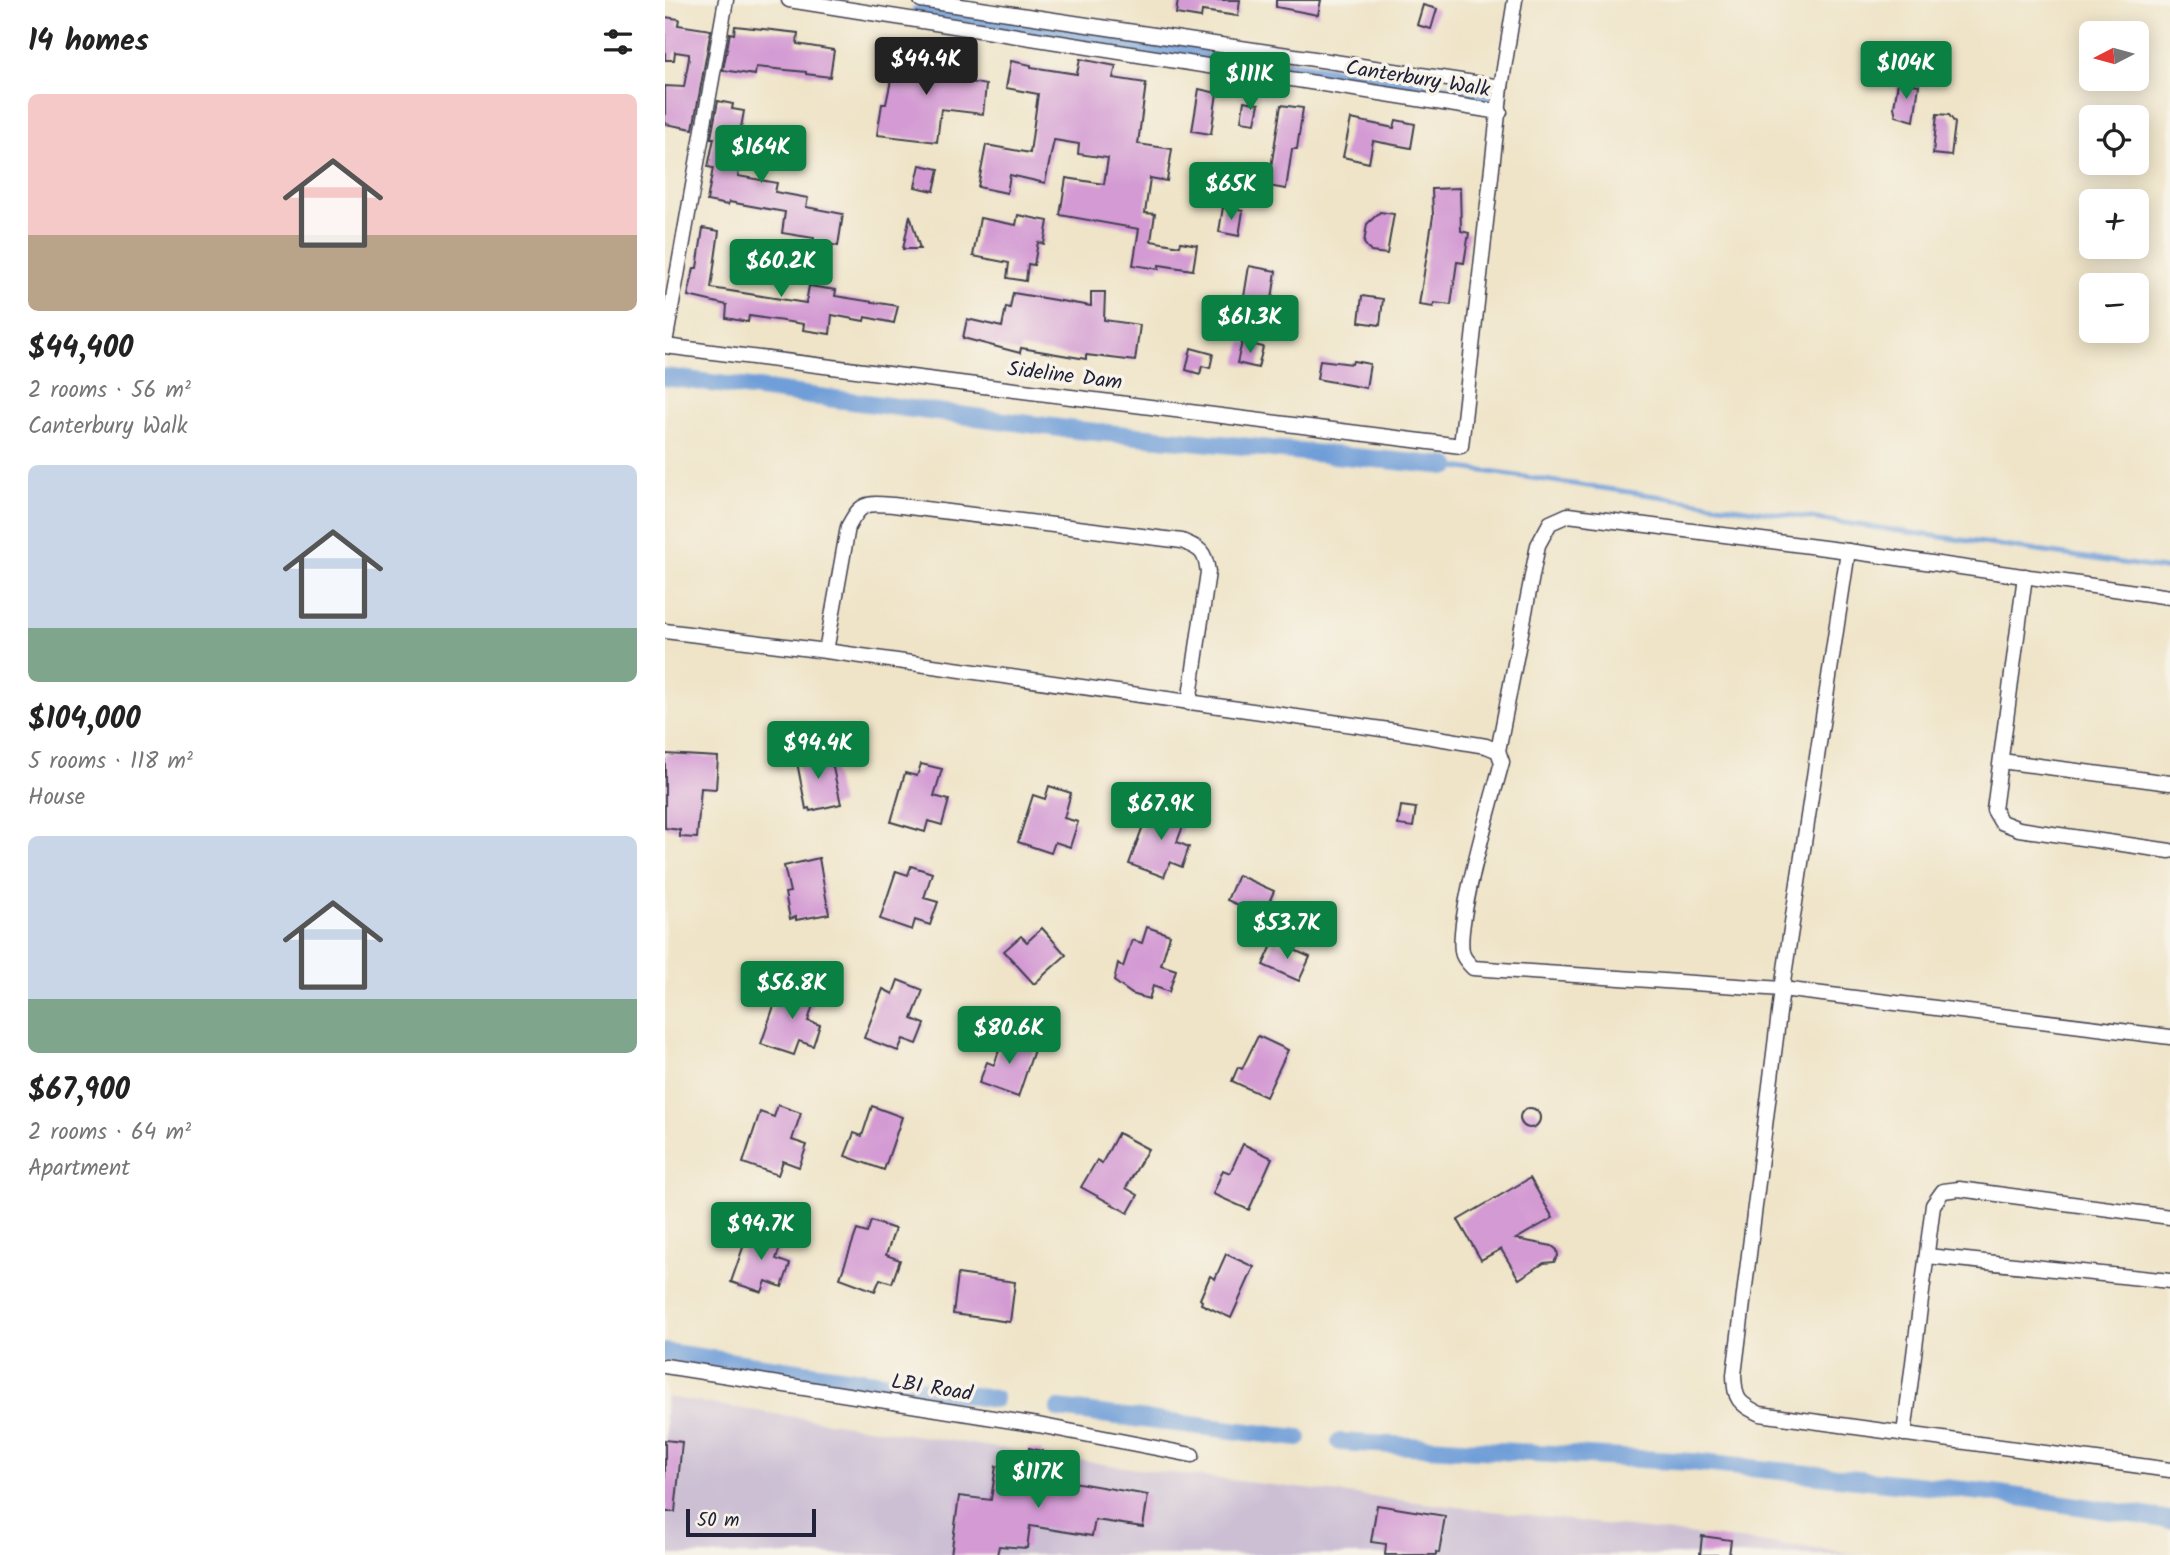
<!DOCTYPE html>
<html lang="en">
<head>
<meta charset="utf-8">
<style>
  :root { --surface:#fff; --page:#f2f2f2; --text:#222; --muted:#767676; --accent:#0b8043 }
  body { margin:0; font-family:Kalam,sans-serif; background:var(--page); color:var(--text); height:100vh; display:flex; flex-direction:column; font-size:26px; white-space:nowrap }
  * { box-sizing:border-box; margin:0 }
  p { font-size:23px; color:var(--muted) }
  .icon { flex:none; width:38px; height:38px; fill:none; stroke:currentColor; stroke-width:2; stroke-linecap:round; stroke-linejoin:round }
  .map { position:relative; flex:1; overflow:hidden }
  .details { display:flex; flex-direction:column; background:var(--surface); width:665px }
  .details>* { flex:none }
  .needle { width:46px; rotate:264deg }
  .controls { position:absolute; left:1414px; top:21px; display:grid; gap:14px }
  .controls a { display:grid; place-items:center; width:70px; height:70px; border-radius:10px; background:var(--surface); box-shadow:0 4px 18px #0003; font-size:35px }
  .scale { position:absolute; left:21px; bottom:18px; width:130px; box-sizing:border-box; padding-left:7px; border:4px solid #22223b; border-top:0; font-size:19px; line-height:24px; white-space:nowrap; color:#22223b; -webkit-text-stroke:5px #f7f3e8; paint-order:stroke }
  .price { position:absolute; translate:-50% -60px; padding:0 16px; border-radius:7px; background:var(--accent); color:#fff; font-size:23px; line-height:46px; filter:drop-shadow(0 2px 4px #0008) }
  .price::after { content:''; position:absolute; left:50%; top:42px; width:21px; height:16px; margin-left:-10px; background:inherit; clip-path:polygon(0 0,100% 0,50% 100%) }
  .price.current { background:#222; color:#fff }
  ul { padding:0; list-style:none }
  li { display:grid; align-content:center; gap:14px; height:371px; padding:0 28px }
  li span { display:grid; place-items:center; height:217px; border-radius:10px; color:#555 }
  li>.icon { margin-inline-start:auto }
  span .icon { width:126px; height:126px; fill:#fffc; stroke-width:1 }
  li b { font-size:30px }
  h2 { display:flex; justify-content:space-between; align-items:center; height:84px; padding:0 28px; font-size:30px }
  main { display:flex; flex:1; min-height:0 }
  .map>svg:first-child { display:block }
</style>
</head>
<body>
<main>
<section class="details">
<h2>14 homes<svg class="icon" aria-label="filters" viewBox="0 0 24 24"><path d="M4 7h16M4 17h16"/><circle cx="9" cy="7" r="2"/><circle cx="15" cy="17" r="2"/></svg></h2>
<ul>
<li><span style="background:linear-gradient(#f6c9c9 65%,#b9a48a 0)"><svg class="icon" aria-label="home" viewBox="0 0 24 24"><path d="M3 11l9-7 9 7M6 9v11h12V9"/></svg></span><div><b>$44,400</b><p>2 rooms · 56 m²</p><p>Canterbury Walk</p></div></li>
<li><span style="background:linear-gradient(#c9d6e8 75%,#7fa58c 0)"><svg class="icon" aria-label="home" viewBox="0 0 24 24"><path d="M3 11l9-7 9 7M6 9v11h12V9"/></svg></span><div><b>$104,000</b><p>5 rooms · 118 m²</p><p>House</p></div></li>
<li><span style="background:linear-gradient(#c9d6e8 75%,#7fa58c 0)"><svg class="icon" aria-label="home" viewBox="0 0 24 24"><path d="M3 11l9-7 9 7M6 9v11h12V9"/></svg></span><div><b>$67,900</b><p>2 rooms · 64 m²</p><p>Apartment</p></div></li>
</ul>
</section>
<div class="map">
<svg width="1505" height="1555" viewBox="0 0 1505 1555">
  <rect width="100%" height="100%" fill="#f7f3e8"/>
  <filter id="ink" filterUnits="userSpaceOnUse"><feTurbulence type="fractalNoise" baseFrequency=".0143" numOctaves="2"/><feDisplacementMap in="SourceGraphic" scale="14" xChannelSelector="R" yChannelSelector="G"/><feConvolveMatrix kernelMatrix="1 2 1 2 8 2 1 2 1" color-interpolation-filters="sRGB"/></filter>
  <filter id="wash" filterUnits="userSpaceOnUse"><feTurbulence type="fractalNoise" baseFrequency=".00686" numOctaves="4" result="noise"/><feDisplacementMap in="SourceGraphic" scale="28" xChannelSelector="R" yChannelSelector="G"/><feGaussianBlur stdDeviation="1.57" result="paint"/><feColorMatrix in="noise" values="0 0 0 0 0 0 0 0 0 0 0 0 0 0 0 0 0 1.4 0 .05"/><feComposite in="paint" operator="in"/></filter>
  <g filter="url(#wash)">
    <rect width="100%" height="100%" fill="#efe4c8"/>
    <path fill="#ccbfd4" d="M0,1397L472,1469L1201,1555H0Z"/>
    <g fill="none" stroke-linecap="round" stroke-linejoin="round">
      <path stroke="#6f9ed8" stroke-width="5" d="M783,466L1505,570"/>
      <g stroke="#6f9ed8" stroke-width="18">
        <path d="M254,14L832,100"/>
        <path d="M0,377L411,430L783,466"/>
        <path d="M0,1352L329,1399"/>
        <path d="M394,1409L633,1438"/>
        <path d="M675,1442L1027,1462L1328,1493L1505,1520"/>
      </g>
    </g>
    <g id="blocks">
      <g fill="#d39ad3">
        <path d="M513,0H575L573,16L537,11L536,18L511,14Z"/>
        <path d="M611,0H656L653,15L611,7Z"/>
        <path d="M758,5L772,9L766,29L752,25Z"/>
        <path d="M0,17L14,19L13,25L46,30L28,129L0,124V86L19,87L24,58V54L10,52L9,60H0Z"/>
        <path d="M70,26L133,33L132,44L169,50L165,77L141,74V72L91,67L90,75L58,70L65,33L69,34Z"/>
        <path d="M264,48L287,51L283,78L321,85L318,114L276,109L272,142L212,135L217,104H221L225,85L228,56L262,62Z"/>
        <path d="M415,59L451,66L448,78L481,83L473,144L507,149L502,181L485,178L480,213L490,214L486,241L515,246L516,242L532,245L528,270L494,265V269L468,265L474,229L395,215L401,178L439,184L443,158L413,154L414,144L389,140L380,183L345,175L342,193L313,187L321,145L365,153L373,94L341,88L346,61L366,65V67L412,74Z"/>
        <path d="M1233,82L1254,85L1249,121L1231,116L1229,107Z"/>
        <path d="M534,89L552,93L546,134L527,131Z"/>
        <path d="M53,101L68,104L67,109L79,111L72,150L78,152L73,176L112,183L110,192L143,198L141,207L178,214L173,246L149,241V238L117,233L120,212L64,202L63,205L42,201L48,168L43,167L49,138H46Z"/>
        <path d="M579,101L594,104L590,123L576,121Z"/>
        <path d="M616,105L638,108L632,149H627L621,189L603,186Z"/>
        <path d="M1272,114L1284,115L1290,123L1286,156L1268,154Z"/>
        <path d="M686,119L729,128L731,120L750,124L746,148L708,141L704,163L678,157Z"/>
        <path d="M255,165L274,169L269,191L250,187Z"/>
        <path d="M795,188L796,231L804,233L799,263L792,262L786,305L769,303L768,307L754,305L768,216L767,189Z"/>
        <path d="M558,207L578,211L574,236L554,232Z"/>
        <path d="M715,212L729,214L722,254L706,252L699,243L702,224Z"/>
        <path d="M245,215L255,249H238Z"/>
        <path d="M353,215L383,221L379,244L373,242L369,265L363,264L361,281L342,278L344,263L308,256L315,218L351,225Z"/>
        <path d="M38,228L54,231L46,288L141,303L144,286L171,290L170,296L233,306L229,323L200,317L199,321L167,315L165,334L138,330L139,324L84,316L83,322L61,318L62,305L23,296L29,268H32Z"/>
        <path d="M584,266L611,271L606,307L578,303Z"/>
        <path d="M426,292H440L439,320L475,325L470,361L421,355V359L356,348L355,353L298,338L302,319L337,327L341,307L345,308L348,293L426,306Z"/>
        <path d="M697,296L718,299L715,325L694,322Z"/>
        <path d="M577,342L598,347L593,368L572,363Z"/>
        <path d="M526,348L548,354L545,368L537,366L535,374L521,370Z"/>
        <path d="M655,360L687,364L688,361L705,364L701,388L652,379Z"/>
        <path d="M164,750L176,804L145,811L144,808L141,809L131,757Z"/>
        <path d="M0,754L53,757L51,789L36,788L32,838L15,837V830L0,828Z"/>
        <path d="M256,764L277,769L269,796L284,800L277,825L263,821L260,832L226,822L240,773L252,776Z"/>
        <path d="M384,786L406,793L399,818L413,822L405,847L390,842L386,853L353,842L368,795L380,799Z"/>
        <path d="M498,804L523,813L512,842L524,847L517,867L505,862L499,877L464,864L482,815L492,819Z"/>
        <path d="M736,806L751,808L748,827L733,825Z"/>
        <path d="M154,858L164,914L131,920V917L125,919L120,893L125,892L119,866Z"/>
        <path d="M246,866L267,873L259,898L273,902L265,925L250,920L247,930L215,919L231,871L243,875Z"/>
        <path d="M573,875L609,891L598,916L562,900Z"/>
        <path d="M482,927L505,935L496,965L511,970L504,992L488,986L484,999L467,994L449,981L453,963L458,967L467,940L477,943Z"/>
        <path d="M377,928L401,955L369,984L339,951L356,936L362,942Z"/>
        <path d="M609,941L645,957L634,981L598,965Z"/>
        <path d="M233,980L258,990L247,1019L260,1024L252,1044L238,1039L233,1051L199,1038L218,989L228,994Z"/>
        <path d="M127,984L152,992L143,1021L155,1025L148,1046L134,1041L129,1055L96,1044L113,994L123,997Z"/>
        <path d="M340,1033L371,1044L353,1097L314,1083L322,1062L329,1065Z"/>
        <path d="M593,1036L623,1050L601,1097L567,1081L573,1067L577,1069Z"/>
        <path d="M113,1105L136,1113L127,1140L142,1145L134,1167L118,1161L113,1175L78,1163L95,1112L109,1117Z"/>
        <path d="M207,1106L237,1117L219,1170L180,1156L189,1133L197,1136Z"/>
        <circle cx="865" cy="1118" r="10"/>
        <path d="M453,1133L483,1149L461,1188L473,1195L463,1213L416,1187L432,1160L437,1163Z"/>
        <path d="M578,1144L607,1158L584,1210L548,1194L558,1170L565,1173Z"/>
        <path d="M865,1178L888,1218L851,1239L887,1246L892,1250L893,1256L889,1262L879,1263L854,1279L836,1249L816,1260L793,1220Z"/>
        <path d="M206,1221L230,1229L221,1255L235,1260L227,1283L215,1279L210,1291L175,1278L192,1230L202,1233Z"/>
        <path d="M96,1228L119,1236L111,1259L125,1264L117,1287L101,1281L97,1292L66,1282L83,1233L93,1237Z"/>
        <path d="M561,1254L589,1267L566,1318L536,1304L537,1301L535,1299L545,1276L550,1279Z"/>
        <path d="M293,1274L350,1282L345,1322L288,1314Z"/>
        <path d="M0,1440L17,1442L10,1512H0Z"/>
        <path d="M364,1448L377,1451L373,1476L483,1495L478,1527L430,1520L427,1536L365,1526L362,1548L334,1546L332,1555H286L294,1496L326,1500L331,1466L360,1469Z"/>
        <path d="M712,1505L780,1516L774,1553L771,1552V1555H720L721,1544L706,1542Z"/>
        <path d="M1037,1536L1066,1540L1064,1555H1035Z"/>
      </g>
    </g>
  </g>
  <g filter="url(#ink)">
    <use href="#blocks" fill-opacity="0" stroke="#413f50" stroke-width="2"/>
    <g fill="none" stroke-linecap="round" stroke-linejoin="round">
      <defs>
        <g id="minor">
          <path d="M124,0L835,112"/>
          <path d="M256,0L836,87"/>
          <path d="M0,343L61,0"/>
          <path d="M0,346L796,446L836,87L850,0"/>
          <path d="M1183,551L1117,989L1069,1375C1070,1400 1073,1403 1095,1414L1505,1470"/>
          <path d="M1360,576L1329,810L1336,822L1354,829L1505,851"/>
          <path d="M0,631L161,651L731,731L821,746L833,751L837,762C828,796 788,929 798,955C800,960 805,965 808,968L1117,989L1505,1037"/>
          <path d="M161,651L183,527C196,502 201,503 228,505L517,541C536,549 540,551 543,572L524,703"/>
          <path d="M833,751L873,545L885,523L903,515L1183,551L1505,597"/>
          <path d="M1336,761L1505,783"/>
          <path d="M1262,1256L1505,1281"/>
          <path d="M0,1366L373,1425L527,1455"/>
          <path d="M1239,1434L1268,1205L1278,1191L1294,1189L1505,1217"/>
        </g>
      </defs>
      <use href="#minor" stroke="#413f50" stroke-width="17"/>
      <use href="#minor" stroke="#fff" stroke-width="14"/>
    </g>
  </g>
  <g text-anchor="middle" stroke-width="7" stroke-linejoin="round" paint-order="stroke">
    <g font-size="21" fill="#22223b" stroke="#f7f3e8">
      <text transform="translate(753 78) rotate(9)" y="7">Canterbury Walk</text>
      <text transform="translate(400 375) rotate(7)" y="7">Sideline Dam</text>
      <text transform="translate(267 1387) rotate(9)" y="7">LBI Road</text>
    </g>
  </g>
</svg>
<div class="controls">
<a><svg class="needle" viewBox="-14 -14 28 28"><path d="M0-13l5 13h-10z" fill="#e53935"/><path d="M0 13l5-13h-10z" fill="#767676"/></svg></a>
<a><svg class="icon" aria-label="locate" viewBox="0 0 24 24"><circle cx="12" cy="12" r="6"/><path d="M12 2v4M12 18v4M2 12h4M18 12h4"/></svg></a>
<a>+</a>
<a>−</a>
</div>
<div class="scale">50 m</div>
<b class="price current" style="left:261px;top:97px">$44.4K</b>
<b class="price" style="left:1241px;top:101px">$104K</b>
<b class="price" style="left:585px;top:112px">$111K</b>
<b class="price" style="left:96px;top:185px">$164K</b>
<b class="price" style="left:566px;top:222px">$65K</b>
<b class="price" style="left:116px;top:299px">$60.2K</b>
<b class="price" style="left:585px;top:355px">$61.3K</b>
<b class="price" style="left:153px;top:781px">$94.4K</b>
<b class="price" style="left:496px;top:842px">$67.9K</b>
<b class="price" style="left:622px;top:961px">$53.7K</b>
<b class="price" style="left:127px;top:1021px">$56.8K</b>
<b class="price" style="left:344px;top:1066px">$80.6K</b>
<b class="price" style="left:96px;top:1262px">$94.7K</b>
<b class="price" style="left:373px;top:1510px">$117K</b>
</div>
</main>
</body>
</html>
